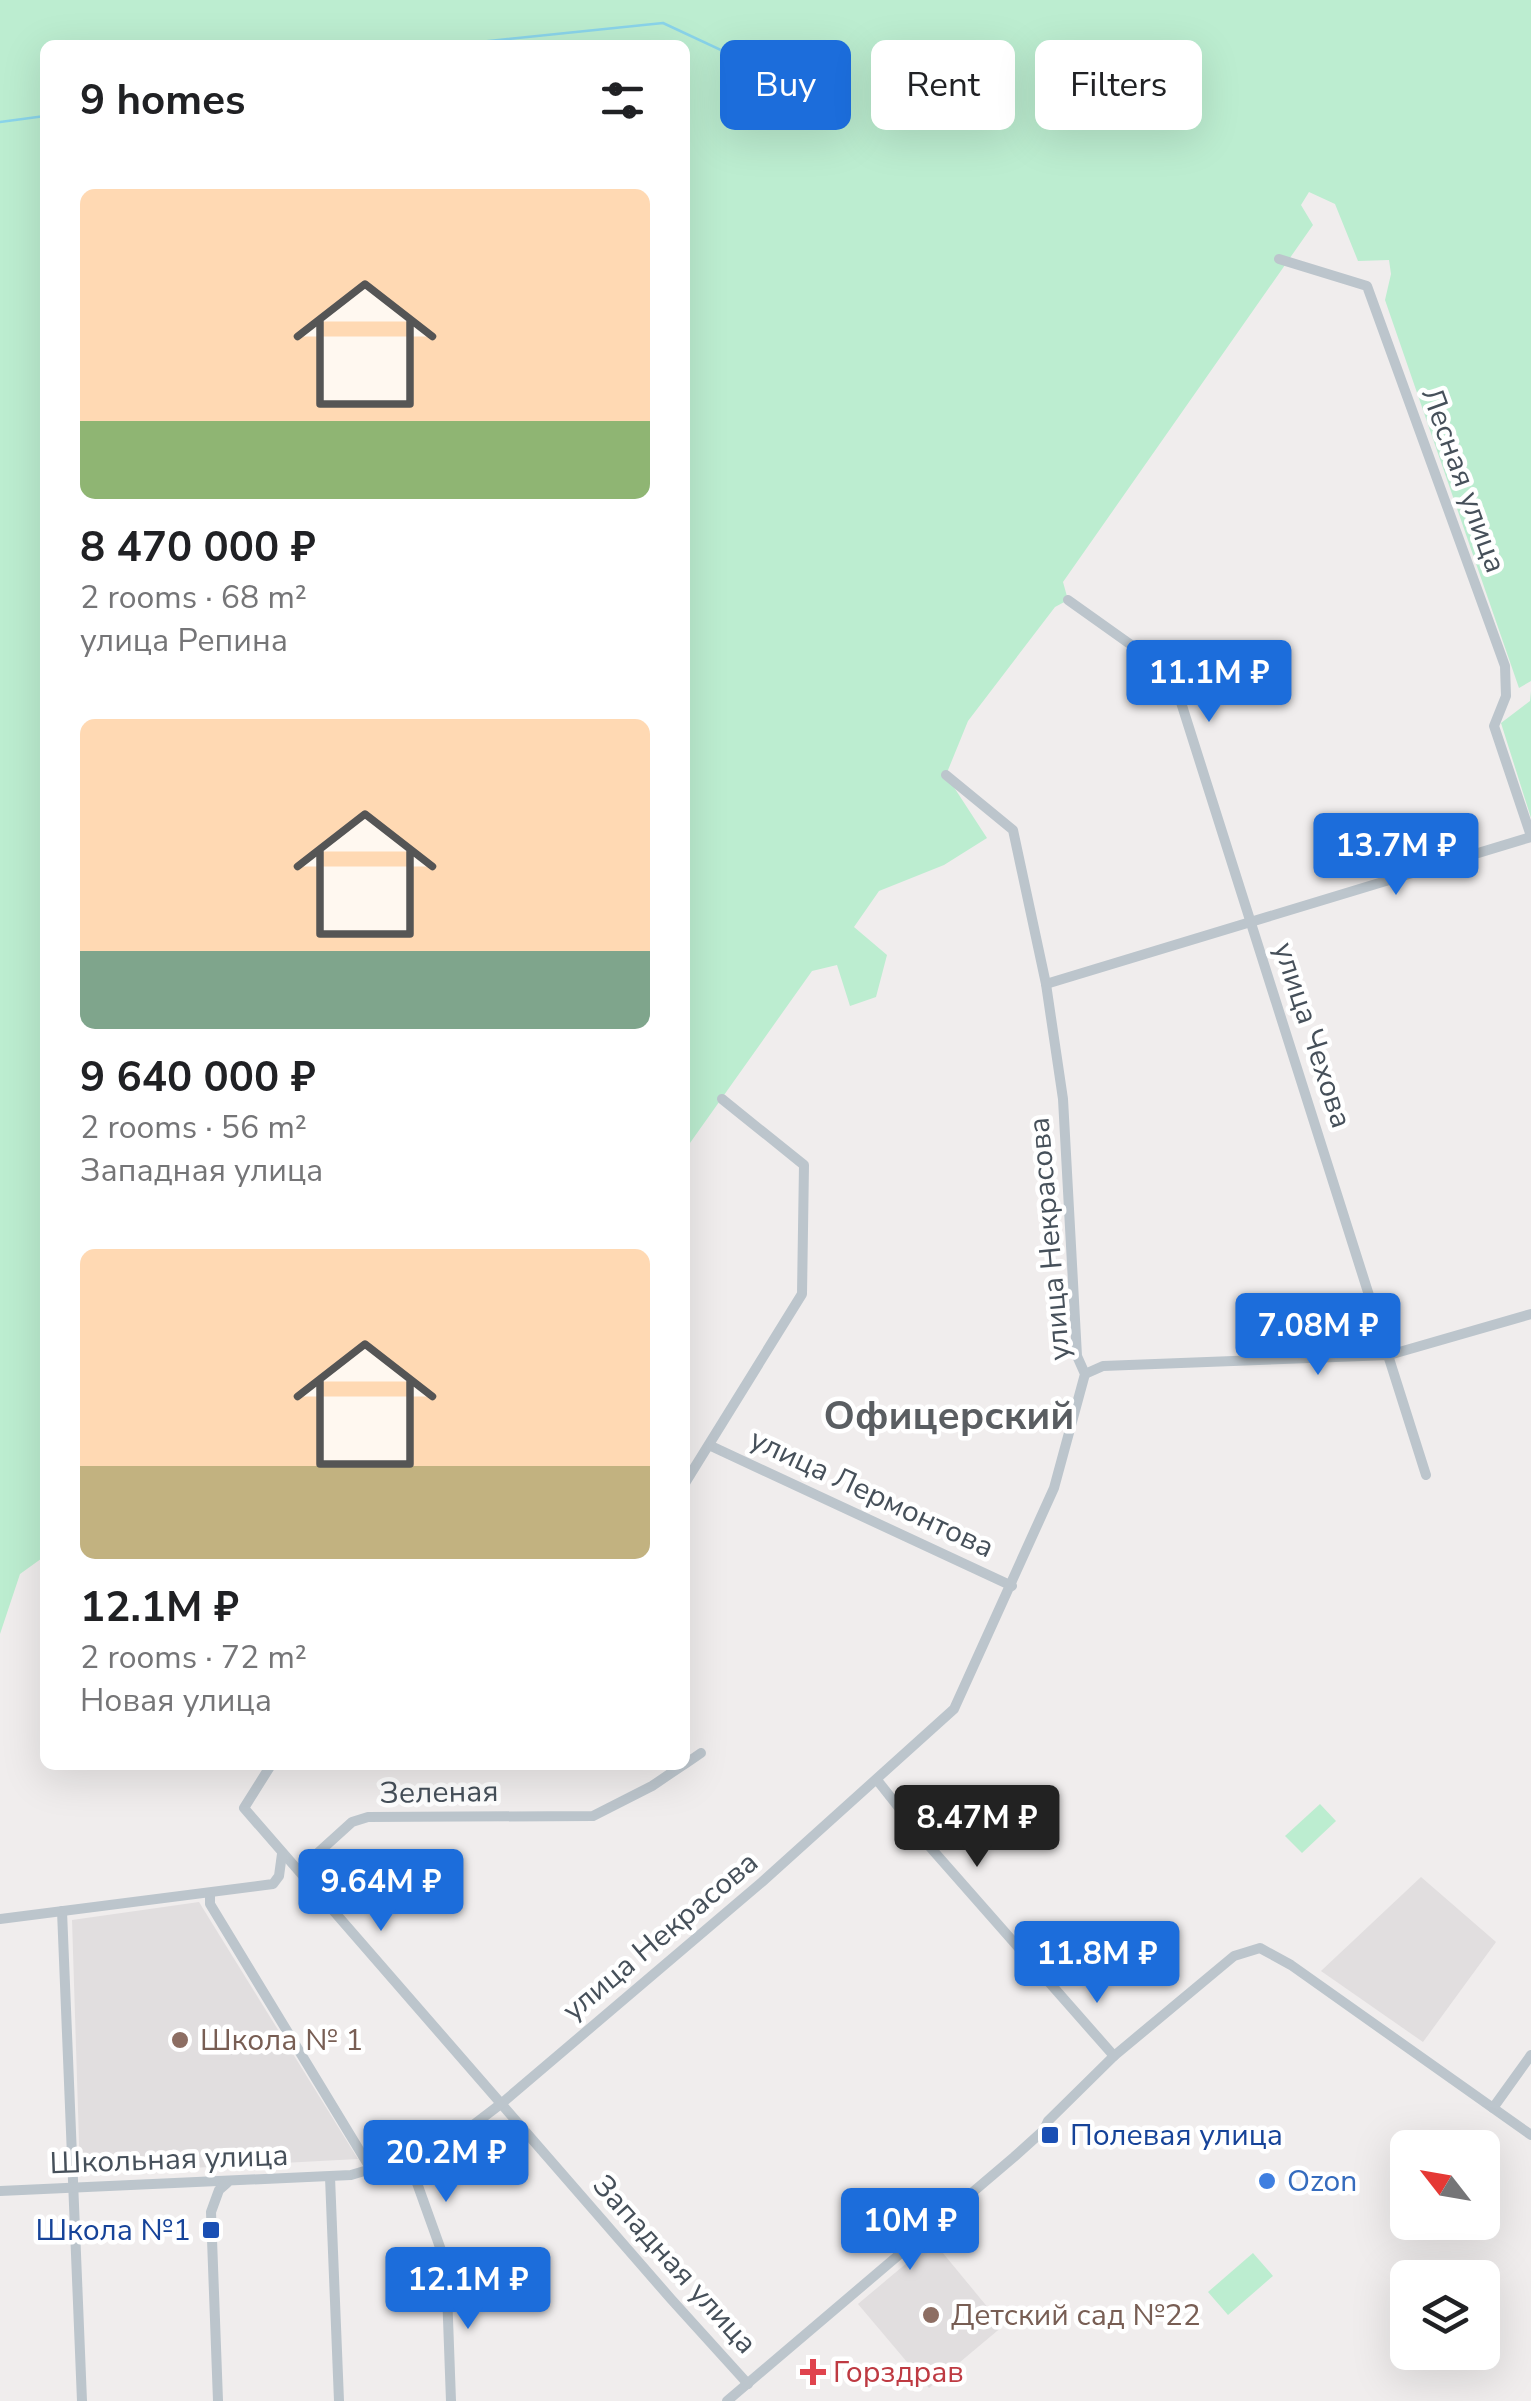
<!DOCTYPE html>
<html lang="en">
<head>
<meta charset="utf-8">
<style>
  :root { --surface:#fff; --page:#f6f6f6; --text:#202124; --muted:#757577; --accent:#1c6ddb }
  body { margin:0; font-family:"Nunito Sans",sans-serif; background:var(--page); color:var(--text); height:100vh; display:flex; flex-direction:column; font-size:38px; white-space:nowrap }
  * { box-sizing:border-box; margin:0 }
  p { font-size:32px; color:var(--muted) }
  .icon { flex:none; width:55px; height:55px; fill:none; stroke:currentColor; stroke-width:2; stroke-linecap:round; stroke-linejoin:round }
  .map { position:relative; flex:1; overflow:hidden }
  .panel { position:absolute; left:40px; top:40px; width:650px; height:1730px; display:flex; flex-direction:column; background:var(--surface); border-radius:15px; box-shadow:0 10px 40px #0002 }
  .panel>* { flex:none }
  .guide { position:absolute; left:720px; top:40px; width:660px; height:90px; display:flex; gap:20px }
  .needle { width:65px; rotate:301deg }
  .controls { position:absolute; left:1390px; top:2130px; display:grid; gap:20px }
  .controls a { display:grid; place-items:center; width:110px; height:110px; border-radius:15px; background:var(--surface); box-shadow:0 10px 40px #0002; font-size:50px }
  .price { position:absolute; translate:-50% -85px; padding:0 22px; border-radius:10px; background:var(--accent); color:#fff; font-size:32px; line-height:65px; filter:drop-shadow(0 2px 5px #0008) }
  .price::after { content:''; position:absolute; left:50%; top:60px; width:30px; height:22px; margin-left:-15px; background:inherit; clip-path:polygon(0 0,100% 0,50% 100%) }
  .price.active { background:#222; color:#fff }
  ul { padding:0; list-style:none }
  li { display:grid; align-content:center; gap:20px; height:530px; padding:0 40px }
  li span { display:grid; place-items:center; height:310px; border-radius:15px; color:#555 }
  li>.icon { margin-inline-start:auto }
  span .icon { width:180px; height:180px; fill:#fffc; stroke-width:1 }
  li b { font-size:42px }
  h2 { display:flex; justify-content:space-between; align-items:center; height:120px; padding:0 40px; font-size:42px }
  .chip { padding:0 35px; border-radius:15px; background:var(--surface); box-shadow:0 10px 40px #0002; font-size:35px; line-height:90px }
  .chip.active { background:var(--accent); color:#fff }
  .map>svg:first-child { display:block }
</style>
</head>
<body>
<div class="map">
<svg width="1531" height="2401" viewBox="0 0 1531 2401">
  <rect width="100%" height="100%" fill="#f0eded"/>
  <g fill="#e1dedf">
    <path d="M1421,1877L1496,1942L1423,2042L1321,1971Z"/>
    <path d="M199,1902L358,2159L80,2174L72,1920Z"/>
    <path d="M933,2241L1003,2326L929,2388L858,2304Z"/>
  </g>
  <g fill="#bcedd0">
    <path d="M0,0H1531V681L1519,688L1385,300L1391,274L1389,260L1358,261L1335,204L1309,192L1301,205L1313,225L1063,582L1068,600L1055,607L968,721L946,775L987,838L944,865L879,891L854,927L887,955L876,997L850,1006L837,965L812,971L685,1150V45H45V1556L20,1574L0,1634Z"/>
    <path d="M1531,691V818L1501,723L1530,701Z"/>
    <path d="M1320,1804L1336,1821L1302,1853L1285,1836Z"/>
    <path d="M1253,2253L1273,2276L1228,2315L1208,2292Z"/>
  </g>
  <g fill="none" stroke-linecap="round" stroke-linejoin="round">
    <g stroke="#8ad4ea" stroke-width="2.5">
      <path d="M451,45L663,23L787,81"/>
      <path d="M0,122L45,116"/>
    </g>
    <g stroke="#bcc5cc" stroke-width="10">
      <path d="M1279,259L1367,286L1505,666L1506,696L1494,726L1531,836"/>
      <path d="M1068,600L1172,674L1426,1475"/>
      <path d="M1046,984L1531,837"/>
      <path d="M1085,1374L1103,1366L1389,1355L1531,1314"/>
      <path d="M711,1446L1012,1586"/>
      <path d="M685,1483L802,1294L804,1165L722,1099"/>
      <path d="M685,1764L701,1753"/>
      <path d="M271,1765L244,1808L671,2299L748,2384"/>
      <path d="M877,1780L930,1847L1114,2056"/>
      <path d="M299,1870L352,1822L368,1817L593,1816L652,1786L683,1765"/>
      <path d="M210,1893V1904L372,2171"/>
      <path d="M62,1911L82,2401"/>
      <path d="M0,1919L273,1884L279,1876L282,1854"/>
      <path d="M1493,2108L1531,2055"/>
      <path d="M408,2158L446,2264L451,2401"/>
      <path d="M330,2177L339,2401"/>
      <path d="M0,2191L351,2175L408,2158L439,2144L468,2129L502,2103L762,1882L954,1709L1054,1488L1085,1374L1077,1356L1063,1099L1046,984L1013,830L946,775"/>
      <path d="M218,2401L211,2212L219,2190L227,2183"/>
      <path d="M727,2401L1014,2157L1044,2130L1048,2121L1114,2056L1234,1956L1260,1948L1291,1965L1531,2135"/>
    </g>
  </g>
  <g fill="#8d6e63" stroke="#fff" stroke-width="4">
    <circle cx="180" cy="2040" r="10"/>
    <circle cx="931" cy="2315" r="10"/>
  </g>
  <g fill="#1a4fb4" stroke="#fff" stroke-width="4">
    <rect x="1040" y="2125" width="20" height="20" rx="5"/>
    <rect x="201" y="2220" width="20" height="20" rx="5"/>
  </g>
  <circle fill="#3f7fe0" stroke="#fff" stroke-width="4" cx="1267" cy="2181" r="10"/>
  <path fill="#e0444e" stroke="#fff" stroke-width="4" d="M808 2357h10v10h10v10h-10v10h-10v-10h-10v-10h10z"/>
  <g text-anchor="middle" stroke-width="9" stroke-linejoin="round" paint-order="stroke">
    <g font-size="30" fill="#46505a" stroke="#fff">
      <text transform="translate(1464 480) rotate(70)" y="10">Лесная улица</text>
      <text transform="translate(1313 1035) rotate(72)" y="10">улица Чехова</text>
      <text transform="translate(1049 1239) rotate(-95)" y="10">улица Некрасова</text>
      <text transform="translate(872 1493) rotate(25)" y="10">улица Лермонтова</text>
      <text transform="translate(439 1792) rotate(-1)" y="10">Зеленая</text>
      <text transform="translate(660 1936) rotate(-40)" y="10">улица Некрасова</text>
      <text transform="translate(169 2159) rotate(-2)" y="10">Школьная улица</text>
      <text transform="translate(675 2264) rotate(48)" y="10">Западная улица</text>
    </g>
    <g font-size="30" fill="#785e54" stroke="#fff" text-anchor="start">
      <text x="200" y="2050">Школа № 1</text>
      <text x="951" y="2325">Детский сад №22</text>
    </g>
    <g font-size="30" fill="#164399" stroke="#fff" text-anchor="start">
      <text x="1070" y="2145">Полевая улица</text>
      <text x="191" y="2240" text-anchor="end">Школа №1</text>
    </g>
    <g font-size="30" fill="#366cbe" stroke="#fff" text-anchor="start">
      <text x="1287" y="2191">Ozon</text>
    </g>
    <g font-size="30" fill="#be3a42" stroke="#fff" text-anchor="start">
      <text x="833" y="2382">Горздрав</text>
    </g>
    <g font-size="40" font-weight="bold" fill="#5a5e62" stroke="#fff">
      <text x="949" y="1429">Офицерский</text>
    </g>
  </g>
</svg>
<div class="controls">
<a><svg class="needle" viewBox="-14 -14 28 28"><path d="M0-13l5 13h-10z" fill="#e53935"/><path d="M0 13l5-13h-10z" fill="#757577"/></svg></a>
<a><svg class="icon" aria-label="layers" viewBox="0 0 24 24"><path d="M12 4l9 5-9 5-9-5zM3 14l9 5 9-5"/></svg></a>
</div>
<b class="price" style="left:1209px;top:725px">11.1M ₽</b>
<b class="price" style="left:1396px;top:898px">13.7M ₽</b>
<b class="price" style="left:1318px;top:1378px">7.08M ₽</b>
<b class="price active" style="left:977px;top:1870px">8.47M ₽</b>
<b class="price" style="left:381px;top:1934px">9.64M ₽</b>
<b class="price" style="left:1097px;top:2006px">11.8M ₽</b>
<b class="price" style="left:446px;top:2205px">20.2M ₽</b>
<b class="price" style="left:910px;top:2273px">10M ₽</b>
<b class="price" style="left:468px;top:2332px">12.1M ₽</b>
<div class="guide">
<a class="chip active">Buy</a>
<a class="chip">Rent</a>
<a class="chip">Filters</a>
</div>
<section class="panel">
<h2>9 homes<svg class="icon" aria-label="filters" viewBox="0 0 24 24"><path d="M4 7h16M4 17h16"/><circle cx="9" cy="7" r="2"/><circle cx="15" cy="17" r="2"/></svg></h2>
<ul>
<li><span style="background:linear-gradient(#ffd9b3 75%,#8fb573 0)"><svg class="icon" aria-label="home" viewBox="0 0 24 24"><path d="M3 11l9-7 9 7M6 9v11h12V9"/></svg></span><div><b>8 470 000 ₽</b><p>2 rooms · 68 m²</p><p>улица Репина</p></div></li>
<li><span style="background:linear-gradient(#ffd9b3 75%,#7fa58c 0)"><svg class="icon" aria-label="home" viewBox="0 0 24 24"><path d="M3 11l9-7 9 7M6 9v11h12V9"/></svg></span><div><b>9 640 000 ₽</b><p>2 rooms · 56 m²</p><p>Западная улица</p></div></li>
<li><span style="background:linear-gradient(#ffd9b3 70%,#c2b280 0)"><svg class="icon" aria-label="home" viewBox="0 0 24 24"><path d="M3 11l9-7 9 7M6 9v11h12V9"/></svg></span><div><b>12.1M ₽</b><p>2 rooms · 72 m²</p><p>Новая улица</p></div></li>
</ul>
</section>
</div>
</body>
</html>
